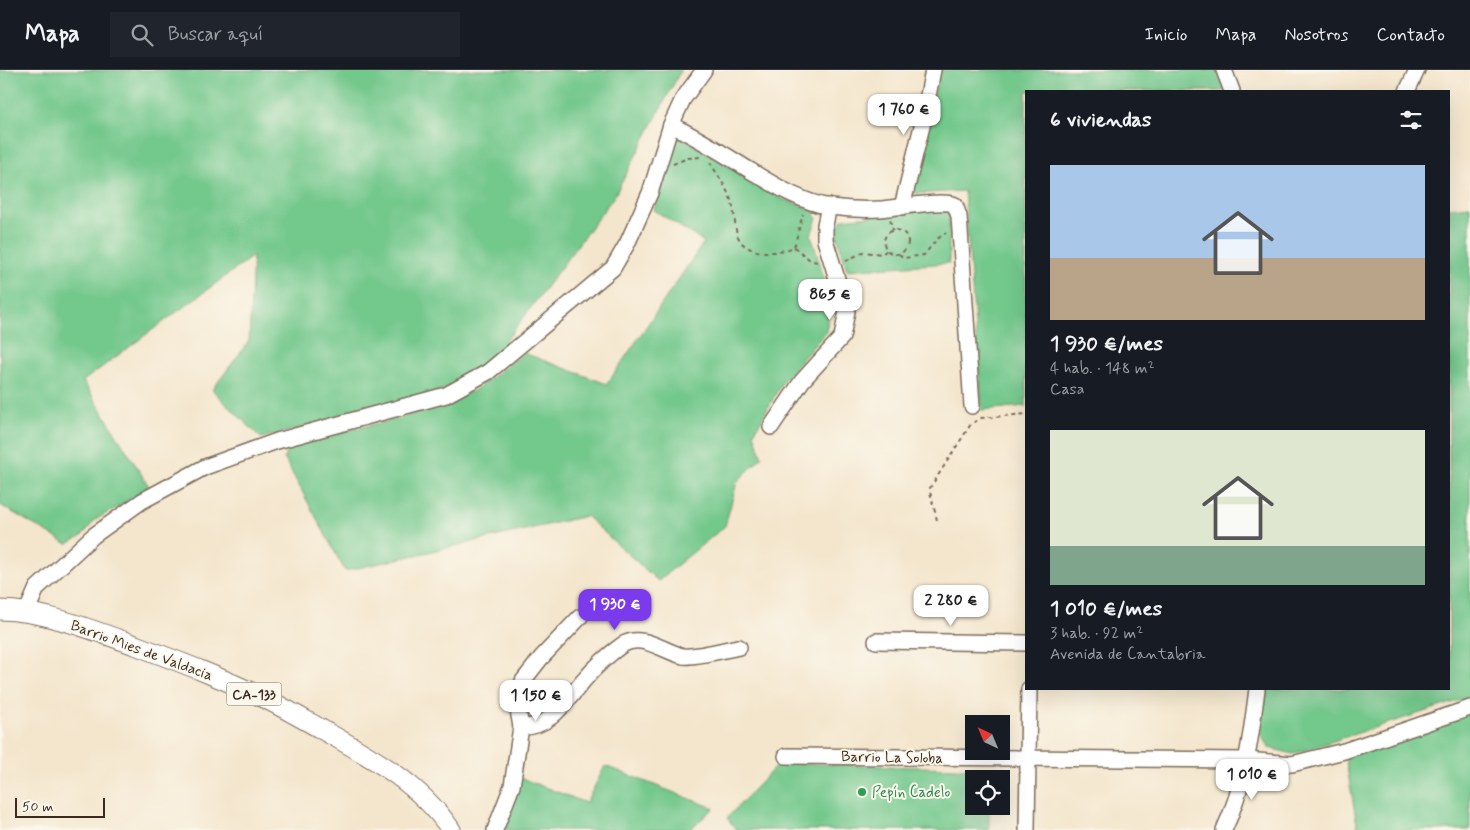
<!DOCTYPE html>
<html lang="es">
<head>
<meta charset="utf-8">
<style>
  :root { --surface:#171b24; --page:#20242c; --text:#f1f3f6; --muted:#9ea1a6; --line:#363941; --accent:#7c3aed }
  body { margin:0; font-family:Mynerve,sans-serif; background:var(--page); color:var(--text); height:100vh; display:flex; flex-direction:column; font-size:19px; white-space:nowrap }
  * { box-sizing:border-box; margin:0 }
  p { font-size:16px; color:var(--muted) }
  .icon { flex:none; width:28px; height:28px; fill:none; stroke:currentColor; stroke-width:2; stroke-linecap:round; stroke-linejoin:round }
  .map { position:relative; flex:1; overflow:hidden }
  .details { position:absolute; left:1025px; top:20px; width:425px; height:600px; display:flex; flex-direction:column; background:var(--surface); border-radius:0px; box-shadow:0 5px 20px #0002 }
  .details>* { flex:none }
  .needle { width:32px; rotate:316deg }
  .controls { position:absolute; left:965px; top:645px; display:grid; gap:10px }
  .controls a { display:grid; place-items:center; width:45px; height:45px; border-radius:0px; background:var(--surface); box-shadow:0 5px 20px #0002; font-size:25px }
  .scale { position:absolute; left:15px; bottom:12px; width:90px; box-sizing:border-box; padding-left:5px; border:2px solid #3b2a1e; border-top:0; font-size:14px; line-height:18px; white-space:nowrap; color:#3b2a1e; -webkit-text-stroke:4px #fbf7ec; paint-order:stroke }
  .price { position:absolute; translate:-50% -42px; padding:0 11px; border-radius:10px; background:#fff; color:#222; font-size:16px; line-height:32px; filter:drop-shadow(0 1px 2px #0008) }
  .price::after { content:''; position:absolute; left:50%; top:30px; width:15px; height:11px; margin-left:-8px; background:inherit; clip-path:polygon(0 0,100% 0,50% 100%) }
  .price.current { background:var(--accent); color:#fff }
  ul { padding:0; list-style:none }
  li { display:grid; align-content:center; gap:10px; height:265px; padding:0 25px }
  li span { display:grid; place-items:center; height:155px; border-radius:0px; color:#555 }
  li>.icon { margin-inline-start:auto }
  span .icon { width:90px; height:90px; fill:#fffc; stroke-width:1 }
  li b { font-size:21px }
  h2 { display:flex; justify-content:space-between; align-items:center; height:60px; padding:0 25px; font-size:21px }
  header { display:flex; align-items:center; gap:30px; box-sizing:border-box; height:70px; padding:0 25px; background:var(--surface); border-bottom:1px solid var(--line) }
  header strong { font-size:24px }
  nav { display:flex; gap:28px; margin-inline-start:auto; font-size:18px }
  .search { width:350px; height:45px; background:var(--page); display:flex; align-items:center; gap:12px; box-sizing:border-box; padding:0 18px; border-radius:0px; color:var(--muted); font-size:19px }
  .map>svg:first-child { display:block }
</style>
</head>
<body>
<header>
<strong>Mapa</strong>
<div class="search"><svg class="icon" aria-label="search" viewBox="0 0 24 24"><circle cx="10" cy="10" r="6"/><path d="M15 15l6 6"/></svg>Buscar aquí</div>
<nav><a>Inicio</a><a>Mapa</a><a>Nosotros</a><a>Contacto</a></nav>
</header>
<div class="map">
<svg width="1470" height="760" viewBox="0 0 1470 760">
  <rect width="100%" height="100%" fill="#fbf7ec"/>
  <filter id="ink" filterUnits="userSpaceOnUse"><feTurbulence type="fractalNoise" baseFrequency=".02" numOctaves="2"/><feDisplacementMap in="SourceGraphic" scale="10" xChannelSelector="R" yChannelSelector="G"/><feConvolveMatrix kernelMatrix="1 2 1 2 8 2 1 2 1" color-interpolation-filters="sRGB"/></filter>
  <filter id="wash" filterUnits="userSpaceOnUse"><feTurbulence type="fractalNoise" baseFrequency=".0096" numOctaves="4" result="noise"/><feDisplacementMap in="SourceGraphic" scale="20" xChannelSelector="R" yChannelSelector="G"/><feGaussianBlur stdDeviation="1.12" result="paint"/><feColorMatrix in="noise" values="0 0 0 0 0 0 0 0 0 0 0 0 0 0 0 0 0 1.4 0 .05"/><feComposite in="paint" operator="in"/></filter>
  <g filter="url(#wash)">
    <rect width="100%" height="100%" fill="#f4e6cd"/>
    <g fill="#73c88c" stroke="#577955">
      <path d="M0,0H681L615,125L503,275L465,310L429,325L357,344L261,368L212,320L249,271L253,186L83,311L150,418L95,450L82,466L67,474L0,435Z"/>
      <path d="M940,0H1217L1225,21H1026V336L982,340L964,121L910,124Z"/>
      <path d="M681,67L778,127L813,140L817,148L811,165L831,231L826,262L783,311L754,363L762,387L737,412L725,456L658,511L586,446L345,501L284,388L289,374L401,348L472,322L524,283L607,314L704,172L654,140L673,79L677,70Z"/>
      <path d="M1470,136V627L1293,684L1269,678L1260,664L1266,619H1449V138Z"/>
      <path d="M943,138L949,144V193L847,200L836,162L842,149Z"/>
      <path d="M1470,638V760H1358L1344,681Z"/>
      <path d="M779,693L991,699L990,709H974V736H989V760H737L727,748Z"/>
      <path d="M605,696L714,738L689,760H498L518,707L586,733Z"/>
    </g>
  </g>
  <g filter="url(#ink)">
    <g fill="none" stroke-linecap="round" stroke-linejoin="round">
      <defs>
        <g id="minor">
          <path d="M1224,0L1232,21"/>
          <path d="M1407,21L1417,0"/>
          <path d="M671,55C699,68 725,85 751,101C776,116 801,132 830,137C846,139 863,140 880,139C894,138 945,129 955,135L959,146L972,336"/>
          <path d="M902,137L922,56L933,0"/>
          <path d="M771,357L802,311L842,267L847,241L825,170V155L829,136"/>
          <path d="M26,543L37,518L93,466L142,431L205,397L277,371L446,325L488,302L613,198L627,174L650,123L671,55L683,29L704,0"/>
          <path d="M876,571L1026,573"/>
          <path d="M521,657C551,659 568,628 585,609C596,596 608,585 622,575C642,562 664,582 683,586C694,588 727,579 739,577"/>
          <path d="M786,686L1247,690L1292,694L1344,681L1470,638"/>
          <path d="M495,760L512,716L521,657L517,634L523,611L541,588L580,547"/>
          <path d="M1027,760L1029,619"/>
          <path d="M1224,760C1245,715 1251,667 1257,619"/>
        </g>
        <path id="major" d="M0,540C46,541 92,560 135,575C180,592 225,609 268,630C286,639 303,649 321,659C368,685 421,714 451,760"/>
      </defs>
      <use href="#minor" stroke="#7c6c5b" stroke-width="18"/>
      <use href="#major" stroke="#7c6c5b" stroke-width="21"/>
      <g stroke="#7c6c5b" stroke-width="2" stroke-dasharray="4 4" stroke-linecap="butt">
        <path d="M710,92C717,104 726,117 731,130C735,141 734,153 737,164C744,187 777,184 794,177L803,144"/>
        <path d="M673,94L688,88L701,87"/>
        <path d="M890,150L893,160"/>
        <circle cx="896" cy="172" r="12"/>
        <path d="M794,177L810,190L817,192"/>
        <path d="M899,184L904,188L924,185L937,169L946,163"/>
        <path d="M846,191L863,182L882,184L887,180"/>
        <path d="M937,450L930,422V418L971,354L981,348L1026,344"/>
      </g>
      <use href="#minor" stroke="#fff" stroke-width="15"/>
      <use href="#major" stroke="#fff" stroke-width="19"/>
    </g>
  </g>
  <circle fill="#2e9e5b" stroke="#fbf7ec" stroke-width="2" cx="862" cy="722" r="5"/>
  <g text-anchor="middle" stroke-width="4" stroke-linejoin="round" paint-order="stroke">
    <rect fill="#fbf7ec" stroke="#75685c" stroke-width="1" x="226.5" y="612.5" width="55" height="23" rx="4"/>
    <g font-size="14" font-weight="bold" fill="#3b2a1e">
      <text x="254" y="629">CA-133</text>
    </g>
    <g font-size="15" fill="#3b2a1e" stroke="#fbf7ec">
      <text transform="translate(142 580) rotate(20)" y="5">Barrio Mies de Valdacia</text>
      <text transform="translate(892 687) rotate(1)" y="5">Barrio La Soloba</text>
    </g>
    <g font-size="15" fill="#27864d" stroke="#fbf7ec" text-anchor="start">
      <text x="872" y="727">Pepín Cadelo</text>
    </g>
  </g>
</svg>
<div class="controls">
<a><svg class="needle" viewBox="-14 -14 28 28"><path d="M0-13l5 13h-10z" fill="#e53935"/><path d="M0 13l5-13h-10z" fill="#9ea1a6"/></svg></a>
<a><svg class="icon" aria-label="locate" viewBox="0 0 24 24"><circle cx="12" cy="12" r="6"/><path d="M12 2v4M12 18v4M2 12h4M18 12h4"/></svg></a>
</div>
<div class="scale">50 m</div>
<b class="price" style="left:904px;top:66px">1 760 €</b>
<b class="price" style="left:830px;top:251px">865 €</b>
<b class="price" style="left:951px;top:557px">2 280 €</b>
<b class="price current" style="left:615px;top:561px">1 930 €</b>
<b class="price" style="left:536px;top:652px">1 150 €</b>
<b class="price" style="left:1252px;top:731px">1 010 €</b>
<section class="details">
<h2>6 viviendas<svg class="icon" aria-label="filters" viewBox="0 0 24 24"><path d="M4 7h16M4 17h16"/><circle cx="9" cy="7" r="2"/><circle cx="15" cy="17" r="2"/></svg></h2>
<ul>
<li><span style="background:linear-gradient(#a9c7e8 60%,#b9a48a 0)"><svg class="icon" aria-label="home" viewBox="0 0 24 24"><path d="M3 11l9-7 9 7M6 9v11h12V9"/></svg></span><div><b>1 930 €/mes</b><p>4 hab. · 148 m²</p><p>Casa</p></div></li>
<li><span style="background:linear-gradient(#dfe7d0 75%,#7fa58c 0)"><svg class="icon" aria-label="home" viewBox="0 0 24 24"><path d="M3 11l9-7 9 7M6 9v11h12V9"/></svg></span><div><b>1 010 €/mes</b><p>3 hab. · 92 m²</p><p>Avenida de Cantabria</p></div></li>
</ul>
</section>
</div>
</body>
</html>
